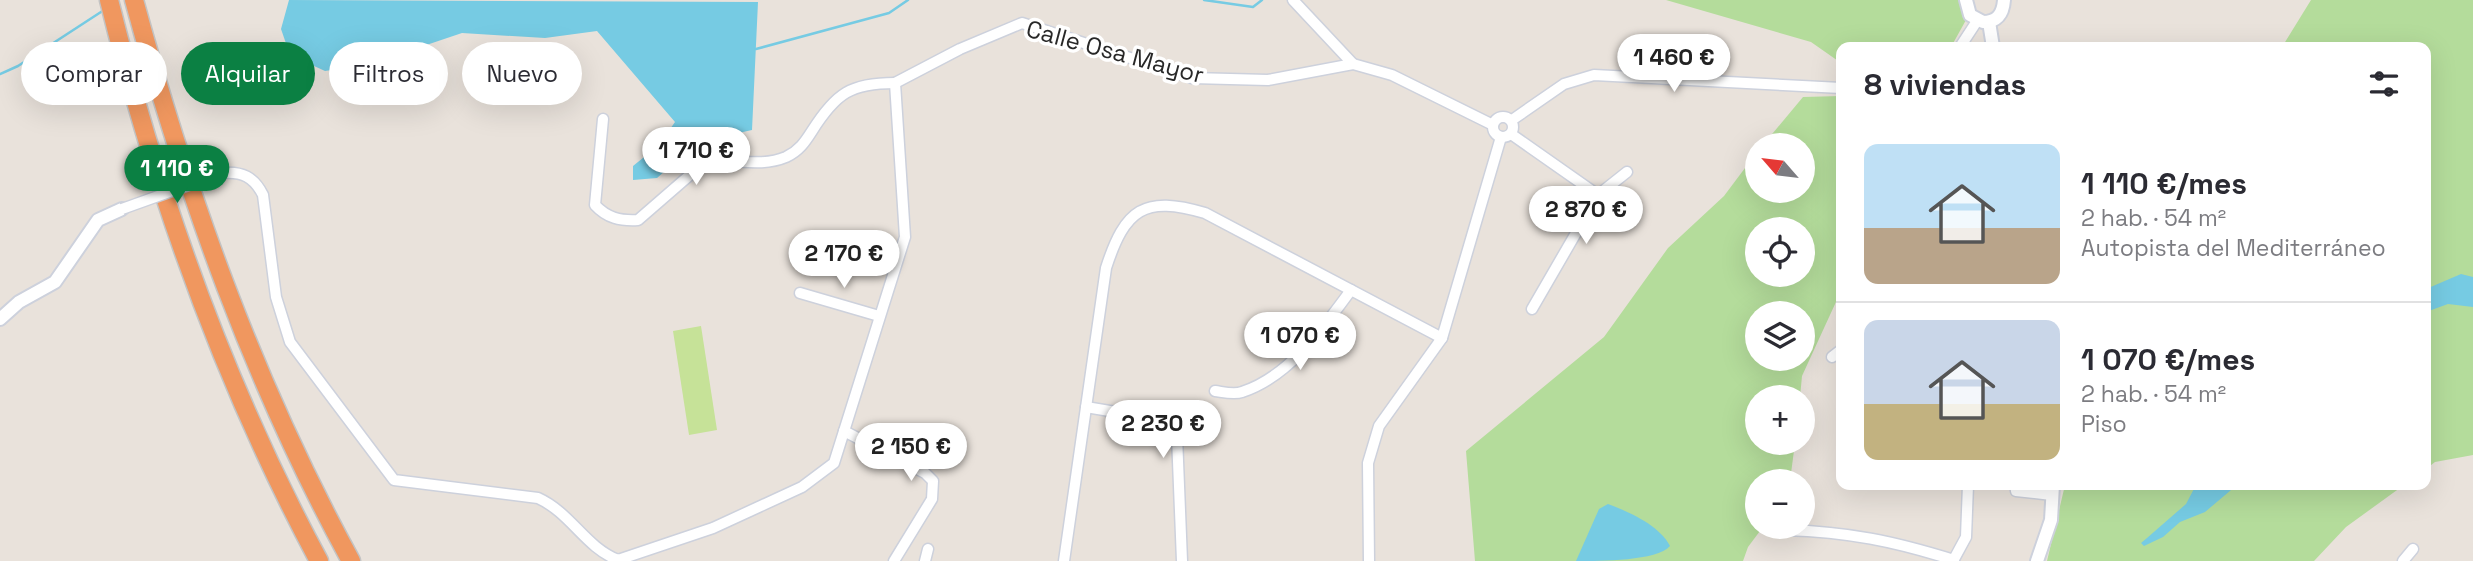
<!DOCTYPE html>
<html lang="es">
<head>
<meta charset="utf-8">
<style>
  :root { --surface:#fff; --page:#f7f7f7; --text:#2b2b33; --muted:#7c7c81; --line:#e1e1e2; --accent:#0b8043 }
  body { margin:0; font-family:"Space Grotesk",sans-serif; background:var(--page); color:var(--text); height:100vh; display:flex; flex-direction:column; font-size:26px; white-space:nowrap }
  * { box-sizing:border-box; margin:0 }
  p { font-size:23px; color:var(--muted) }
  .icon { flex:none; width:38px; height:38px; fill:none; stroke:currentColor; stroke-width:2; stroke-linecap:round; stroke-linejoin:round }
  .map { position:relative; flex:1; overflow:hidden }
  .details { position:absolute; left:1836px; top:42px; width:595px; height:448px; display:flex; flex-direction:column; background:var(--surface); border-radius:14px; box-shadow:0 7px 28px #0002 }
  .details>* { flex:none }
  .hud { position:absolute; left:21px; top:42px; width:665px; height:63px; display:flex; gap:14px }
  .needle { width:46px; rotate:298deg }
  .fabs { position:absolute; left:1745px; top:133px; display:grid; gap:14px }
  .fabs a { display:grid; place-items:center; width:70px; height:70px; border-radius:50%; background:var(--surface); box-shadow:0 7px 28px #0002; font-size:35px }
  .price { position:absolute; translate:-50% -60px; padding:0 16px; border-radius:24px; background:#fff; color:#222; font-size:23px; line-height:46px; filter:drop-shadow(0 2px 4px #0008) }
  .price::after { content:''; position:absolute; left:50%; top:42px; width:21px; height:16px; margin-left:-10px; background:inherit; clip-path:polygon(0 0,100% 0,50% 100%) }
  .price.current { background:var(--accent); color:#fff }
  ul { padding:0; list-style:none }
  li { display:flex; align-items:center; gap:21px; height:175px; padding:0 28px }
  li+li { border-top:2px solid var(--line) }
  li span { display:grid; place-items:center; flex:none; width:196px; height:140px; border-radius:14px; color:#555 }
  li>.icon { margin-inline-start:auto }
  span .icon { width:84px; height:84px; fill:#fffc; stroke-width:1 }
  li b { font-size:30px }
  h2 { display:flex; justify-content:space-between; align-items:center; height:84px; padding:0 28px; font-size:30px }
  .chip { padding:0 24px; border-radius:32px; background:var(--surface); box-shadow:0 7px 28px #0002; font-size:24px; line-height:63px }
  .chip.current { background:var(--accent); color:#fff }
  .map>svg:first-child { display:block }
</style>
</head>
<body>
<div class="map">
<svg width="2473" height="561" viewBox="0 0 2473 561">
  <rect width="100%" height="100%" fill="#e9e2db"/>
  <g fill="#b4dc9b" fill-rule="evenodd">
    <path d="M1666,0H1962L1966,20L1951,47H1841V63L1811,42Z"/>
    <path d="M2311,0H2473V455L2435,462L2426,469V47H2282Z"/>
    <path d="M1841,96V291L1802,376L1800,397H1757V443H1795L1790,481H1757V527H1763L1748,547L1743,561H1475L1466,451L1604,337L1668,248L1724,196L1757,152V191H1802V145H1763L1803,97ZM1757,229H1802V275H1757ZM1757,313H1802V359H1757Z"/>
    <path d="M2065,485H2404L2346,527L2314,561H2047Z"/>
  </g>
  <path fill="#c6e298" d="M701,326L717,430L689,435L673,331Z"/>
  <g fill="#76cbe3">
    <path d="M289,0L758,2L752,130L698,142L657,178L633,180V166L659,145L675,122L597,31L545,38L462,33L367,65L325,71L290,55L281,29Z"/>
    <path d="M2461,274L2473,277V307L2448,304L2426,312V289Z"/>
    <path d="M2196,485H2237L2205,512L2180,522L2163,537L2144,546L2141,543L2147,538L2186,504Z"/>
    <path d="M1608,504C1629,512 1659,525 1670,546C1657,561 1601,561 1576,561L1599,509Z"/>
  </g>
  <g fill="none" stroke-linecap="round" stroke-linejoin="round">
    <g stroke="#76cbe3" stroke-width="2.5">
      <path d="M1204,0L1253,7L1262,0"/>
      <path d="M756,49L889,13L908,0"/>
      <path d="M0,74L18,66L104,10"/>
    </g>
    <defs>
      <g id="minor">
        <path d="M1293,0L1353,64"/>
        <path d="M1960,47L1977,21"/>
        <circle cx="1503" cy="127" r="10"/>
        <path d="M603,119L595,205C607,218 620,221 638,220L706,161C733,158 760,168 786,157C799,151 805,142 812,131C836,93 851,83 895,83"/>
        <path d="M1512,120L1564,84L1594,75L1841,88"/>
        <path d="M1511,134L1598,195"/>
        <path d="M222,173C242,171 254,177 263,195L276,297L290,342L394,480L538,498C571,513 585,547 618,560L713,528L802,487L834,463L905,237L895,83L960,49L1022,23L1192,78L1268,80L1353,64L1392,75L1493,125"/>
        <path d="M800,293L879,316"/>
        <path d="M1532,309L1598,195L1627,172"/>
        <path d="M1832,357L1841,350"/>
        <path d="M1215,391C1223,392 1234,395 1242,392C1289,377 1323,328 1351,290"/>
        <path d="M1086,407L1163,420L1177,436L1182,561"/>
        <path d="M844,431L925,473L933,481L932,499L894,561"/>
        <path d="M2015,485L2016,491L2052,495"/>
        <path d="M1785,530C1849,532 1893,541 1954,560"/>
        <path d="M925,561L928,549"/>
        <path d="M1064,561L1106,268C1125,209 1144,195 1205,213L1442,338"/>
        <path d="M1369,561L1368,463L1379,426L1442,338L1501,137"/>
        <path d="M1953,561L1966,537L1968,485"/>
        <path d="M2403,561L2413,549"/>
      </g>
      <g id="tertiary">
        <path d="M1966,0L1970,15L1983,22C1997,22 2003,14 2004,0"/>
        <path d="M1989,22L1993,47"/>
        <path d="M0,319L19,302L55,282L98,220L122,209"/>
        <path d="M2037,561L2051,520L2053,485"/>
      </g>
      <g id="motorway">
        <path d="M109,0C157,195 224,384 319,561"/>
        <path d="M134,0C187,195 254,384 351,561"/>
      </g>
    </defs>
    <use href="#minor" stroke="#cdd1dc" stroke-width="13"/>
    <use href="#tertiary" stroke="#cdd1dc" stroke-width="16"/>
    <use href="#motorway" stroke="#c3c3c3" stroke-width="21"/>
    <use href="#minor" stroke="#fff" stroke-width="10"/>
    <use href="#tertiary" stroke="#fff" stroke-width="12"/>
    <use href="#motorway" stroke="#f0975f" stroke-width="18"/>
    <defs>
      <path id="minor-bridge" d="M122,209L222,173"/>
    </defs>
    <use href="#minor-bridge" stroke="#cdd1dc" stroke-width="13" stroke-linecap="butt"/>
    <use href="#minor-bridge" stroke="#fff" stroke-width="10"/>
  </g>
  <g text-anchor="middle" stroke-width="7" stroke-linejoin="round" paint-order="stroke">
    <g font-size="24" fill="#282828" stroke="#fff">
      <text transform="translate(1115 52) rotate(15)" y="8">Calle Osa Mayor</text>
    </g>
  </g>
</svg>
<div class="fabs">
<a><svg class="needle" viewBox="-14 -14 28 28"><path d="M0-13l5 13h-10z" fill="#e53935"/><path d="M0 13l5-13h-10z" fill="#7c7c81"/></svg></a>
<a><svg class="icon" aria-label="locate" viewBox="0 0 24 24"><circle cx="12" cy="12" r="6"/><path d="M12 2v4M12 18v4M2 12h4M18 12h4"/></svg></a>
<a><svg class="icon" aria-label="layers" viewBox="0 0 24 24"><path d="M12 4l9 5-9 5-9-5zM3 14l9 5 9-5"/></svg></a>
<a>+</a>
<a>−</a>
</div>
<b class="price" style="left:1674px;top:94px">1 460 €</b>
<b class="price" style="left:696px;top:187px">1 710 €</b>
<b class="price current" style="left:177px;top:205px">1 110 €</b>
<b class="price" style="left:1586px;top:246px">2 870 €</b>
<b class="price" style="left:844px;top:290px">2 170 €</b>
<b class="price" style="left:1300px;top:372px">1 070 €</b>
<b class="price" style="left:1163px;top:460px">2 230 €</b>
<b class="price" style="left:911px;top:483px">2 150 €</b>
<div class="hud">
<a class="chip">Comprar</a>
<a class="chip current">Alquilar</a>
<a class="chip">Filtros</a>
<a class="chip">Nuevo</a>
</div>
<section class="details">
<h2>8 viviendas<svg class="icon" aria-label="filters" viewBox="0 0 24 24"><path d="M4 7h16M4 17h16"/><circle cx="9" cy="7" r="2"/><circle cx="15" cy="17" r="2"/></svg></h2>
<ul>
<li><span style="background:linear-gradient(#bfe0f5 60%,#b9a48a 0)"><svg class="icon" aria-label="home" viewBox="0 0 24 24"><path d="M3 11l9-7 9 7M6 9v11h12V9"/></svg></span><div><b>1 110 €/mes</b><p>2 hab. · 54 m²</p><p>Autopista del Mediterráneo</p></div></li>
<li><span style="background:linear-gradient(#c9d6e8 60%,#c2b280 0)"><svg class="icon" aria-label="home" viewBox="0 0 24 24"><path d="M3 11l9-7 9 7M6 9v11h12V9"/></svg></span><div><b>1 070 €/mes</b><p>2 hab. · 54 m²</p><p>Piso</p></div></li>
</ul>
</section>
</div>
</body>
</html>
